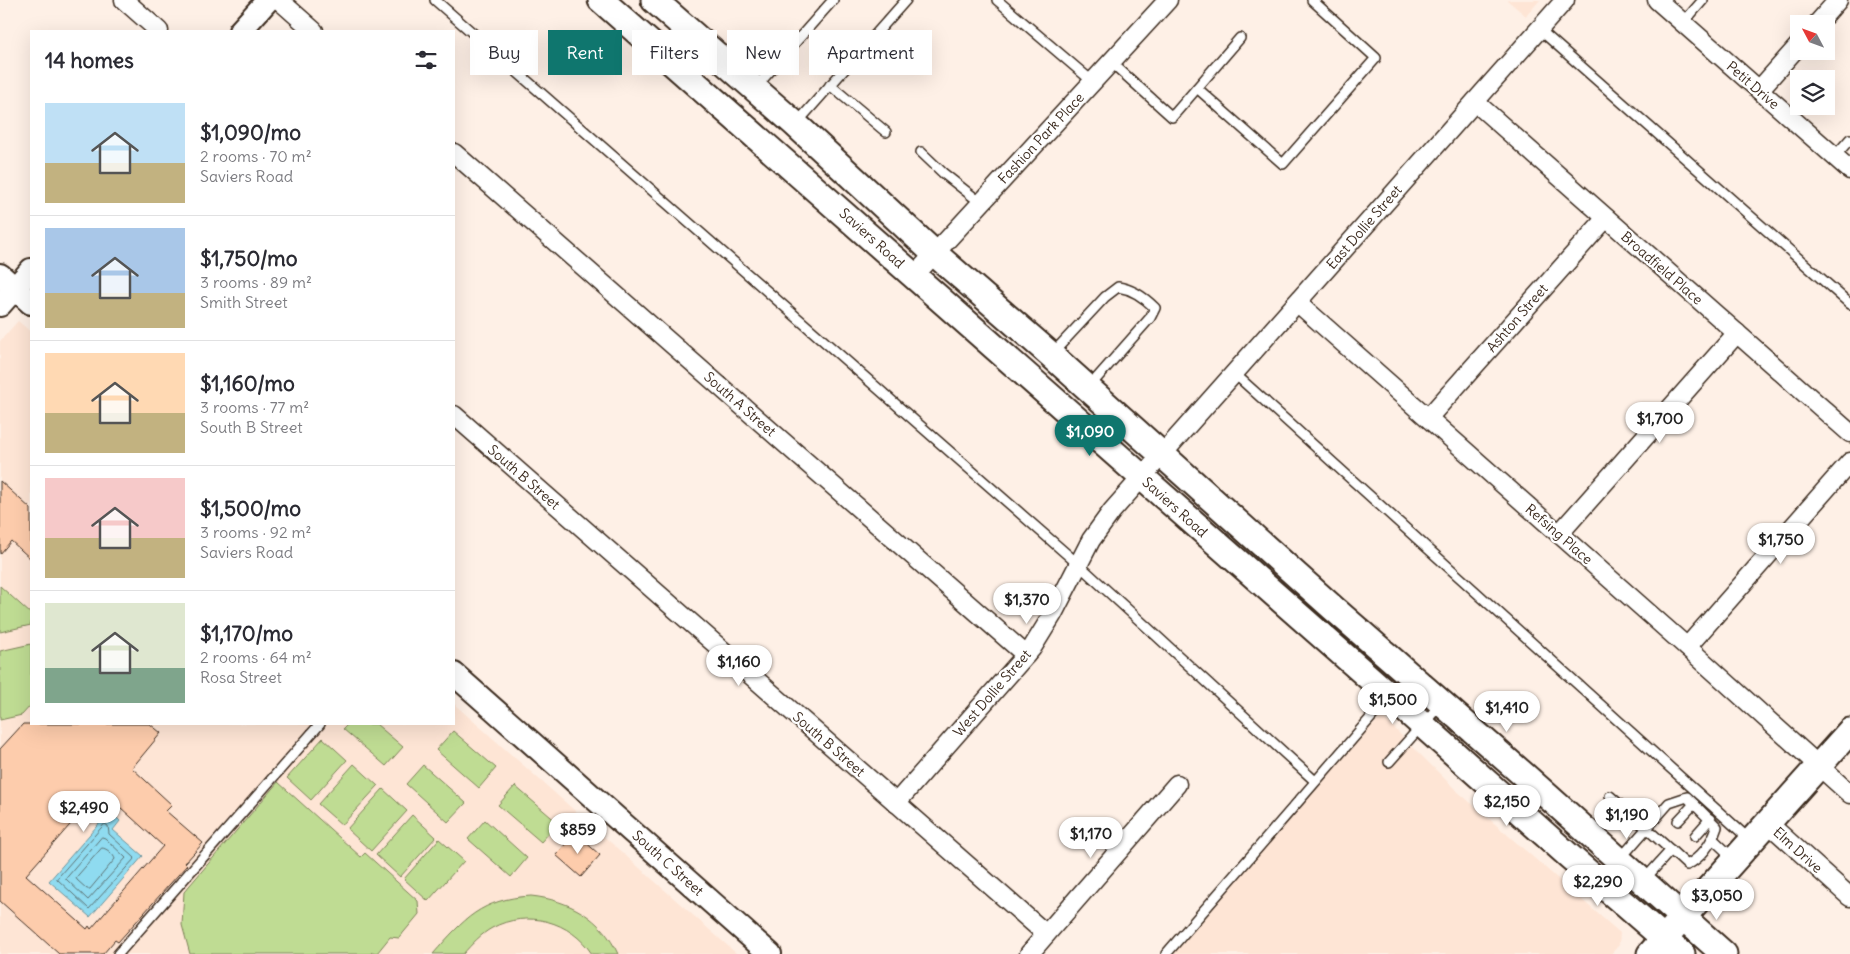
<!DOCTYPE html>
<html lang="en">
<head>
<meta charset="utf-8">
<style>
  :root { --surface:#fff; --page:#f2f2f3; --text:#2b2b33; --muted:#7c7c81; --line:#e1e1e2; --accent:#0f766e }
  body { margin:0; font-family:Delius,sans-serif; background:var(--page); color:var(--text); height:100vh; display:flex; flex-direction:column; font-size:19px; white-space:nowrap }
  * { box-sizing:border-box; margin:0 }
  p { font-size:16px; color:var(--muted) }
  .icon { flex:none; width:28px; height:28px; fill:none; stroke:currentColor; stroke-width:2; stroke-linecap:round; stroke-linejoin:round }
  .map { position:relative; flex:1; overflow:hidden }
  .drawer { position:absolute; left:30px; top:30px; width:425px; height:695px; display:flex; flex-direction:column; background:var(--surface); border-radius:0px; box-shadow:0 5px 20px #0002 }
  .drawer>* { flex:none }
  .banner { position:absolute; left:470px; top:30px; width:475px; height:45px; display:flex; gap:10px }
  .needle { width:32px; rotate:311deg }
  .controls { position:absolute; left:1790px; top:15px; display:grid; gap:10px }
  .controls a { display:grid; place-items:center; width:45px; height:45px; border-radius:0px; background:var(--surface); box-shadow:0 5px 20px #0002; font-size:25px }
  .price { position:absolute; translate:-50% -42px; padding:0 11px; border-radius:18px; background:#fff; color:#222; font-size:16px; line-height:32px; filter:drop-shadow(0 1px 2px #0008) }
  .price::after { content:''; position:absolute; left:50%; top:30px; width:15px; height:11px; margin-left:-8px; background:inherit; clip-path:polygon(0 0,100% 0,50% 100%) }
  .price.selected { background:var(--accent); color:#fff }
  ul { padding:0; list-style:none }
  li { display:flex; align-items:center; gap:15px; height:125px; padding:0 15px }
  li+li { border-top:1px solid var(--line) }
  li span { display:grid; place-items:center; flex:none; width:140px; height:100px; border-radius:0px; color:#555 }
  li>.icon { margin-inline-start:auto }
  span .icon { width:60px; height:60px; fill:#fffc; stroke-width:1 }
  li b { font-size:21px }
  h2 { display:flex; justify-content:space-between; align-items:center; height:60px; padding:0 15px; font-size:21px }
  .chip { padding:0 18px; border-radius:0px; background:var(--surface); box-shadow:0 5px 20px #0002; font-size:18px; line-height:45px }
  .chip.selected { background:var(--accent); color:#fff }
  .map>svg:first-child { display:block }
</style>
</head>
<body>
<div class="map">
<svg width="1850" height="954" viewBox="0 0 1850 954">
  <rect width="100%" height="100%" fill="#fef0e6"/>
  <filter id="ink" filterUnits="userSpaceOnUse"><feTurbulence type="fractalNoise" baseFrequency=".02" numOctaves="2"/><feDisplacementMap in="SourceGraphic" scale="10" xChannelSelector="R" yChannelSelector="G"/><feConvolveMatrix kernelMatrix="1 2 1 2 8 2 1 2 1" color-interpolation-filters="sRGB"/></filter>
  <g filter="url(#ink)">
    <g fill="#fee5d5">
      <path d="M1507,0H1540L1526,16Z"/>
      <path d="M18,321L31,332V724H454V704L737,954H0V341Z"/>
      <path d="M1382,716L1456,790L1620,933L1619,945L1611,954H1166L1315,781Z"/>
    </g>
    <g fill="#bfdc93" stroke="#7d8358">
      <path d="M0,586L31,614V625L0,632Z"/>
      <path d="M31,644V705L22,715L0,720V651Z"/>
      <path d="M348,724H376L403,747L386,766L343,729Z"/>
      <path d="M453,731L496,768L479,788L436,750Z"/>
      <path d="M323,738L347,760L311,800L287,778Z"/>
      <path d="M354,764L378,786L342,825L318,804Z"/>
      <path d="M423,765L466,803L448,822L406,784Z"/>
      <path d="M278,782L361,857L365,853L418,901L419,914L399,938L390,937L377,953L372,952L370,954H190L182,925L184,892Z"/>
      <path d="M515,786L558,823L541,842L498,805Z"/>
      <path d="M383,789L407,811L371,851L347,829Z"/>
      <path d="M412,815L436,837L400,877L376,855Z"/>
      <path d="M485,820L527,858L511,877L468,839Z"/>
      <path d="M439,839L464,861L428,901L404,879Z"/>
      <path d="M531,896C569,900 602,918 618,954H592C571,921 527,909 492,928C481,934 472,944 463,954H433C464,919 481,899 531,896Z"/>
    </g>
    <path fill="#8fdbf0" stroke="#6d949c" d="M110,811L120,821L113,830L143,856L90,917L49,881Z"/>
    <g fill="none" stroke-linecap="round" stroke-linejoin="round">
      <g stroke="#5d7172" stroke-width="1">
        <path d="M105,824L108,826L109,834L135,858L89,909L57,879Z"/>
        <path d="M102,837L105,838L126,858L88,900L66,879Z"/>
        <path d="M102,848C107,848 114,855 115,859L90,889H87L77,880L76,878Z"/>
      </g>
    </g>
    <g fill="#fdccac" stroke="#3b2a1e" fill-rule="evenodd">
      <path d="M0,481L31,509V559L11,541L0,554Z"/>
      <path d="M23,724H150L161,733L132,768L172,805L166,811L203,843L185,863L187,865L118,942L115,940L103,954H59L0,901V749ZM98,793L106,801L110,798L163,846L91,929L89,926L87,929L26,875Z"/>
      <path d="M575,833L600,855L581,877L556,855Z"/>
    </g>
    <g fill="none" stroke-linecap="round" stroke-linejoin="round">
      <defs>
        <g id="service">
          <path d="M435,0L1078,564L1315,781"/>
          <path d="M997,0L1093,82"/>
          <path d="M1683,23L1703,0"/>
          <path d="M1539,29L1850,304"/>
          <path d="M1111,62L1172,117L1240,38"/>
          <path d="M830,85L886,132"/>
          <path d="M755,88L833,0"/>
          <path d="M1197,88L1283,164L1376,58L1312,0"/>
          <path d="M796,124L906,0"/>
          <path d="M921,152L943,173L981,203"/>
          <path d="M1835,156L1850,139"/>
          <path d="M1051,355L1105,297L1118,287C1133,289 1145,298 1155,308L1150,318L1089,387"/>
          <path d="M1235,374L1750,840"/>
          <path d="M1389,762L1440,705"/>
          <path d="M1610,796C1636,819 1662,842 1687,865C1702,857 1712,842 1717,827L1687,797L1669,803L1619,860"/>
          <path d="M1678,821L1694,804"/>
          <path d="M1695,836L1710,819"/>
          <path d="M1713,839L1734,859"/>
          <path d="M1644,880L1671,850"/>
          <path d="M118,954L320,724"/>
          <path d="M1166,954L1388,698"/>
        </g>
        <g id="minor">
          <path d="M124,0L159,31"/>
          <path d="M279,0L314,31"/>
          <path d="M1657,0L1850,170"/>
          <path d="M1817,24L1838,0"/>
          <path d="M1759,90L1799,45"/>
          <path d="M1475,102L1850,433"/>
          <path d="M454,153L1026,655"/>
          <path d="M914,276L1168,0"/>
          <path d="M1298,303L1687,647L1850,794"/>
          <path d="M454,415L1046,934"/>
          <path d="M1428,418L1606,218"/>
          <path d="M1559,534L1737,333"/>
          <path d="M1687,647L1850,462"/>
          <path d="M896,803L1032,648L1053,614L1091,540L1112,511L1565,0"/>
          <path d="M1768,823L1850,897"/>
          <path d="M1029,954L1177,784"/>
        </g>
        <g id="tertiary">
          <path d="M240,31L268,0"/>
          <path d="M0,275L31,303"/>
          <path d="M0,305L31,270"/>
          <path d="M454,674L770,954"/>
        </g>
        <g id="secondary">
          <path d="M601,0L1390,696L1568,855L1682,954"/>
          <path d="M654,0L795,124L934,253L1051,355L1333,608L1525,776L1724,954"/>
          <path d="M1650,954L1850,731"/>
        </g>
      </defs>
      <use href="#service" stroke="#3b2a1e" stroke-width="12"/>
      <use href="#minor" stroke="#3b2a1e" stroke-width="21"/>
      <use href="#tertiary" stroke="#3b2a1e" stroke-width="26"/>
      <use href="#secondary" stroke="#3b2a1e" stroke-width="29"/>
      <use href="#service" stroke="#fff" stroke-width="9"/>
      <use href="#minor" stroke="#fff" stroke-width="18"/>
      <use href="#tertiary" stroke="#fff" stroke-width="22"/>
      <use href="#secondary" stroke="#fff" stroke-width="25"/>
    </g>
  </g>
  <g text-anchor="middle" stroke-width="4.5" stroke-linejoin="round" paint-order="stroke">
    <g font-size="14" fill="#3b2a1e" stroke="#fff">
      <text transform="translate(1753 85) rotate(41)" y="5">Petit Drive</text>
      <text transform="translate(1041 138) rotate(-47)" y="5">Fashion Park Place</text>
      <text transform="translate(1364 227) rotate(-49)" y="5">East Dollie Street</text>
      <text transform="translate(872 238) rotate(42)" y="5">Saviers Road</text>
      <text transform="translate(1662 268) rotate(41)" y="5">Broadfield Place</text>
      <text transform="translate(1517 318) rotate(-49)" y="5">Ashton Street</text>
      <text transform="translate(740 404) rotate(41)" y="5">South A Street</text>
      <text transform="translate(524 477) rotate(41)" y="5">South B Street</text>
      <text transform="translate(1175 507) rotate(42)" y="5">Saviers Road</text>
      <text transform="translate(1559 534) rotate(41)" y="5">Refsing Place</text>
      <text transform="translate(992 693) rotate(-49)" y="5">West Dollie Street</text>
      <text transform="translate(829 744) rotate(41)" y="5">South B Street</text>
      <text transform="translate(1798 850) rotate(42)" y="5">Elm Drive</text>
      <text transform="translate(668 863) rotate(42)" y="5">South C Street</text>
    </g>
  </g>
</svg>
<div class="controls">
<a><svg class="needle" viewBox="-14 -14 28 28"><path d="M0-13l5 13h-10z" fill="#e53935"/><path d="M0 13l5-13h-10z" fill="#7c7c81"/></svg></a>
<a><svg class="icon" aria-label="layers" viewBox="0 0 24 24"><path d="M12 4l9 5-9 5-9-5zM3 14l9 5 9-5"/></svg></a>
</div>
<b class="price" style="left:1660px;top:444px">$1,700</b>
<b class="price selected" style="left:1090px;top:457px">$1,090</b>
<b class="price" style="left:1781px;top:565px">$1,750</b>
<b class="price" style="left:1027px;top:625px">$1,370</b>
<b class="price" style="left:739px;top:687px">$1,160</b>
<b class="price" style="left:1393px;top:725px">$1,500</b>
<b class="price" style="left:1507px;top:733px">$1,410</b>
<b class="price" style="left:1507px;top:827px">$2,150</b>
<b class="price" style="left:84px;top:833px">$2,490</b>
<b class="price" style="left:1627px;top:840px">$1,190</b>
<b class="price" style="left:578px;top:855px">$859</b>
<b class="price" style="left:1091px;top:859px">$1,170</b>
<b class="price" style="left:1598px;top:907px">$2,290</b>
<b class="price" style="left:1717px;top:921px">$3,050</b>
<div class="banner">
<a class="chip">Buy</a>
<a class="chip selected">Rent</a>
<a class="chip">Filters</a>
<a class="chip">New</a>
<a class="chip">Apartment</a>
</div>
<section class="drawer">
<h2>14 homes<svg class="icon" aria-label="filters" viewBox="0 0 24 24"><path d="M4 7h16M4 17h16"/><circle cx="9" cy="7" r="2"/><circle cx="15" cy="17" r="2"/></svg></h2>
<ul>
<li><span style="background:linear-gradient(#bfe0f5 60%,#c2b280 0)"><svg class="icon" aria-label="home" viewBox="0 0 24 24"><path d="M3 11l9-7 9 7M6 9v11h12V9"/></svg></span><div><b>$1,090/mo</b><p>2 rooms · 70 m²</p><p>Saviers Road</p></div></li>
<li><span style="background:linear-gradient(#a9c7e8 65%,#c2b280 0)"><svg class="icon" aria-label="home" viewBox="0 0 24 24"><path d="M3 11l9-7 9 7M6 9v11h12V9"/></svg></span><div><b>$1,750/mo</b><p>3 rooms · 89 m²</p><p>Smith Street</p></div></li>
<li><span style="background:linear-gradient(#ffd9b3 60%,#c2b280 0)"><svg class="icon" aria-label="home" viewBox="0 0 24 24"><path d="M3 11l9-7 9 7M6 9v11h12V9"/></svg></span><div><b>$1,160/mo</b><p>3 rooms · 77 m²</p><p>South B Street</p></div></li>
<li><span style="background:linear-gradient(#f6c9c9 60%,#c2b280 0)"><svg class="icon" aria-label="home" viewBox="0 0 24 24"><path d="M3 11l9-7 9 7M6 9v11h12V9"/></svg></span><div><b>$1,500/mo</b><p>3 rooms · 92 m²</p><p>Saviers Road</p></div></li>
<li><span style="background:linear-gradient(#dfe7d0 65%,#7fa58c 0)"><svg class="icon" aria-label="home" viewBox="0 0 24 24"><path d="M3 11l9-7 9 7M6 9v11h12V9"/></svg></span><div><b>$1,170/mo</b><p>2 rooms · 64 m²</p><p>Rosa Street</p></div></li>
</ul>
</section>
</div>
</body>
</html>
